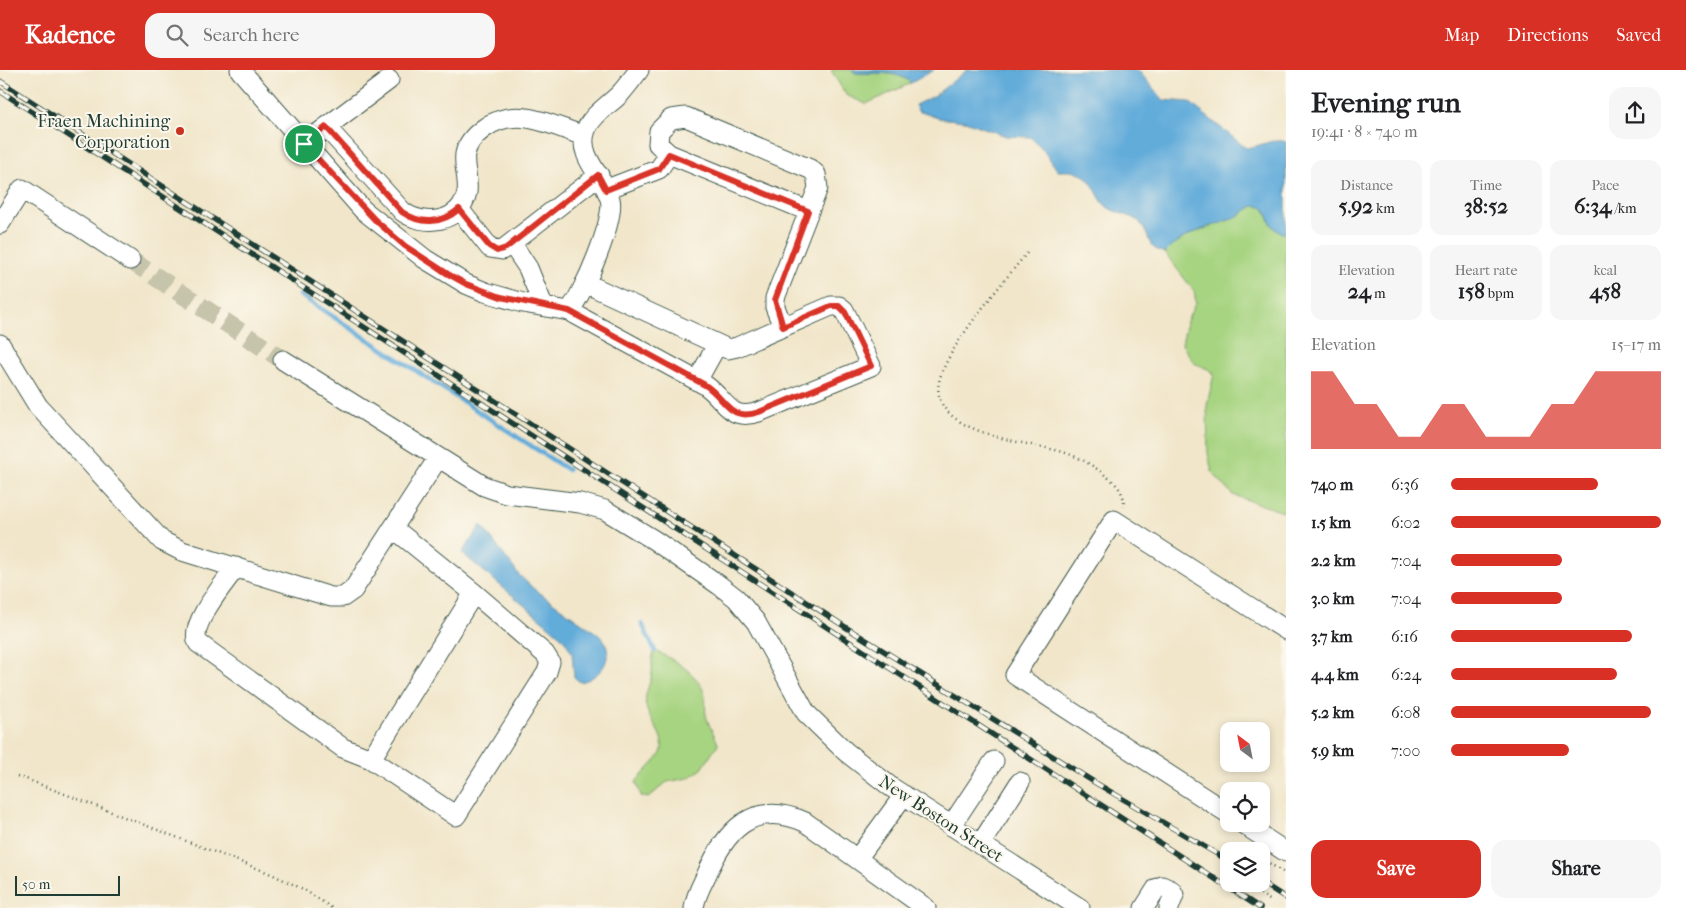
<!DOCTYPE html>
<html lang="en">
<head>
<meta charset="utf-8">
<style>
	:root { --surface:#fff; --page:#f6f6f6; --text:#202124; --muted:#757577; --accent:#d93025 }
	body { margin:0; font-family:"IM FELL French Canon",serif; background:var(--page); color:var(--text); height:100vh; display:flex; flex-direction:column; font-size:19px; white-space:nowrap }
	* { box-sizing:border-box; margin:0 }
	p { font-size:16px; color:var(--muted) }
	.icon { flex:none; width:28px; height:28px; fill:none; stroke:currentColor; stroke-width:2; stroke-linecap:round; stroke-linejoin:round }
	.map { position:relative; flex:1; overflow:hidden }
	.side { display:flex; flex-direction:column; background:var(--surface); width:400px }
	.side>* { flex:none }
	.needle { width:32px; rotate:328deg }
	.tools { position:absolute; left:1220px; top:652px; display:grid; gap:10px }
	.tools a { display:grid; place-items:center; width:50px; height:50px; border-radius:10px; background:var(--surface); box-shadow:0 2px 8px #0003; font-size:25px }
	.scale { position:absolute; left:15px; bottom:12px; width:105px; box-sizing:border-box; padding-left:5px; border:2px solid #1f3d34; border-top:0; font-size:14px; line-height:18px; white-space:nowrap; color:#1f3d34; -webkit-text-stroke:4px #fbf7ec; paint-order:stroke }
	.pin { position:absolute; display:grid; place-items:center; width:42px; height:42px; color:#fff; margin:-21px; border:2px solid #fff; border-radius:50%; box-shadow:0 1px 5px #0007 }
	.round { display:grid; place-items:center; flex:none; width:52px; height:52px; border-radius:15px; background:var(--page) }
	.summary { display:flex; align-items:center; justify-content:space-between; height:85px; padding:0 25px }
	h1 { font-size:28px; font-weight:700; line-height:38px }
	.stats { display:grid; grid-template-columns:repeat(3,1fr); gap:8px; height:85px; padding:5px 25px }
	.stats div { display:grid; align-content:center; border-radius:12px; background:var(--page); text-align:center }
	.stats b { font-size:21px; font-weight:700 }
	.stats small { font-size:14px; font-weight:400 }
	.stats p { font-size:14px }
	.chart { height:140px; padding:10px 25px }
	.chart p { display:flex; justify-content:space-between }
	.chart svg { width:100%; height:90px; margin-top:5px; fill:var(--accent); opacity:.7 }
	.cta { display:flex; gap:10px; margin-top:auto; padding:10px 25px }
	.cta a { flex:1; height:58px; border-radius:15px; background:var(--accent); color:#fff; font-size:20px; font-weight:700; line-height:58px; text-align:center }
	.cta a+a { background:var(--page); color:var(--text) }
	ul { padding:0 25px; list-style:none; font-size:16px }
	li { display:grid; grid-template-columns:80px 60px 1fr; align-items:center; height:38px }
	li i { height:12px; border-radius:6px; background:var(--accent) }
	header { display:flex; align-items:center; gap:30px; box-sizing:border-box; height:70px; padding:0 25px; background:var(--accent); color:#fff }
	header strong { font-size:24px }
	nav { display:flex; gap:28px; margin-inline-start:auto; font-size:18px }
	.search { width:350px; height:45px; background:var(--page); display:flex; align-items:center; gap:12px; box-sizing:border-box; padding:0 18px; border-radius:15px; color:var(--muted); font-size:19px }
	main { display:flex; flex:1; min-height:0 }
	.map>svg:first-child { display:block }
	.green { fill:#a7d481; stroke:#63885a }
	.water { fill:#62acda; stroke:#407487 }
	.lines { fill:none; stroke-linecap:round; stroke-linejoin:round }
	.stream { stroke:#62acda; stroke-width:4.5 }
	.minor-tunnel { stroke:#c7c4ac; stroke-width:19; stroke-dasharray:19 9; stroke-linecap:butt }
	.minor-casing { stroke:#3e564a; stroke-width:21 }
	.path { stroke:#3e564a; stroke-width:2.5; stroke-dasharray:1 4; stroke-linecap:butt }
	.minor { stroke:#fff; stroke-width:19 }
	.rail-casing { stroke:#1f3d34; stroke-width:5.5 }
	.rail { stroke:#fbf7ec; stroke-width:4; stroke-dasharray:11; stroke-linecap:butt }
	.route-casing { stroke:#fff; stroke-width:10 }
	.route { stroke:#d93025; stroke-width:6 }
	.poi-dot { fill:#c8321e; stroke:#fbf7ec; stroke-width:2 }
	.labels { text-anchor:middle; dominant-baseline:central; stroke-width:4; stroke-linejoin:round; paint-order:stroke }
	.poi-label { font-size:18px; fill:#1f3d34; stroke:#fbf7ec; text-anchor:end }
	.street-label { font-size:18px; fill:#1f3d34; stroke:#fbf7ec }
</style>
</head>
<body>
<header>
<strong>Kadence</strong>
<div class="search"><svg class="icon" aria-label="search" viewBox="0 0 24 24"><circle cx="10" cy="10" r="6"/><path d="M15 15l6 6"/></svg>Search here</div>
<nav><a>Map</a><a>Directions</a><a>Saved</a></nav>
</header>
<main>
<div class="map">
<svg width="1286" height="838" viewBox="0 0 1286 838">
	<rect width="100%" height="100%" fill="#fbf7ec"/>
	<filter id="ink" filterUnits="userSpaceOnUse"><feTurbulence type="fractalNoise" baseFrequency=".02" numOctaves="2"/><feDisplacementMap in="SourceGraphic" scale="10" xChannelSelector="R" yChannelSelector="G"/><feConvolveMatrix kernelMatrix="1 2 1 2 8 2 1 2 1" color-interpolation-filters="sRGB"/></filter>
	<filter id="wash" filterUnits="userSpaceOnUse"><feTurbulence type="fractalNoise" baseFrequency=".0096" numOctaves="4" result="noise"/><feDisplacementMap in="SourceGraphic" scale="20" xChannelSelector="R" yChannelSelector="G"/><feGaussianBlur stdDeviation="1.12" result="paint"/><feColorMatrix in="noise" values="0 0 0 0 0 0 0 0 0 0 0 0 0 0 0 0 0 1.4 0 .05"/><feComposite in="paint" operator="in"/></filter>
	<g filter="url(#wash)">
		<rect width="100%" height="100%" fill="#f1e6ca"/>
		<path class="green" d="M831,0H852L855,3C874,4 898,0 911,13L866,34L846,25Z
			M1255,135L1264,138C1270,148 1270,163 1286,163V443L1233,425L1212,402L1208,383L1207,335L1214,304L1210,300L1194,293L1182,274L1187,251L1196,232L1194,221L1165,183C1184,162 1206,159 1231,149C1240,146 1247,139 1255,135Z
			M655,581C673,589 698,603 704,623C707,631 704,640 707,649C710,658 715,665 718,674L702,699L688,708L667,712L648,728L641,726L636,712C641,705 658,690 661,683C667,667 651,654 647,640C642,626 650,617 652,603C653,595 650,589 655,581Z"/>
		<path class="water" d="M852,0H934L911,13C898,0 874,4 855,3Z
			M967,0H1138L1163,30L1189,32L1246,78C1259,77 1275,67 1286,72V163C1271,163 1270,148 1264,138L1255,135C1247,139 1240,146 1231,149C1206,159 1185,162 1165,183C1145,177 1152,169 1142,155C1134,143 1114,145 1105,135C1096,125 1094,110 1081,104C1074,100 1066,101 1058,101L1041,77L1030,67L1006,66L965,51L938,48L918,41L915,35L934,26Z
			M481,455L519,505L534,519L602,567C616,585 602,608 580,612L574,607L572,583L564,569L462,483Z"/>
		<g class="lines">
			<path class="stream" d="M300,225L568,400
				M642,554L655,581"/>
		</g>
	</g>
	<g filter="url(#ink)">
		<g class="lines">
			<path class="minor-tunnel" d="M130,190L283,290"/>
			<g class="minor-casing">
				<path id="minor" d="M240,0L363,140L425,189L466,214L485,222L523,233L569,241L705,315C727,330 728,352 759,342L871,296L844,240L839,236H831L737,277L728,279L585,213
					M326,57L403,142C424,157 461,153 467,122C469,110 463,96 465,84C467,74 475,65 483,59C516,34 550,55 584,66
					M317,64L389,10
					M607,119L659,99L669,84
					M459,139L490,178L502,180L599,105
					M0,154L22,119L130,190
					M512,174L528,198L543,235
					M569,241C583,225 616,148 610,129C604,107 578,87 585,63C589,47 609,35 620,24C627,16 633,8 639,0
					M783,257L775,237V228L818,118L816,104L810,99L686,47L671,49L659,61L658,74L669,84L808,141
					M0,274L38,336L162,471L182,481L331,527H343L353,520L438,388
					M283,290L484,416L507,424L580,433L605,440L654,470L719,515L736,528L756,552L806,643L846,682L891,717L1080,838
					M697,311L717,275
					M236,497C225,513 188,555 198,573L343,678L371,689L474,523L393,458
					M371,689L456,746L547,602L550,592L545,584L474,523
					M1229,744L1015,605L1114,450L1286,560
					M1243,754L1286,782
					M951,756L994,691
					M980,775L1020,712
					M857,789L904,725
					M694,838C695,827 701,816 706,806C725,761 752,729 805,752L926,838
					M1144,838L1156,819L1162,816L1171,820L1174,825L1169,838"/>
			</g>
			<path class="path" d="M1027,183C1004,211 949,275 940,308C924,364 1029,372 1063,382C1079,387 1093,395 1106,406C1117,414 1125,423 1124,437
				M17,707L26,709L269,803L303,819L332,838
				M1261,788L1286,804
				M1261,796L1265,799L1261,805
				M1255,814L1252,818L1271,831"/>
			<use href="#minor" class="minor"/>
			<g class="rail-casing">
				<path id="rail" d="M0,11L847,558L1094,712L1229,791
					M0,21L1260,838
					M1261,812L1286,828"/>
			</g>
			<use href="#rail" class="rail"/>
		</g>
	</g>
	<g class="lines" filter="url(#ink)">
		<g class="route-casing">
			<path id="route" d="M326,57L402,142C421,155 442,154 459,139L489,176L497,181L506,178L598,105L606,120L659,99L669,84L808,141L775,230L783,257L831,236H839L845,242L871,296L759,342C728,352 727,329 705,315L569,241L501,227L466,214L448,204L405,176L375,150L304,74Z"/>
		</g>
		<use href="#route" class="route"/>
	</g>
	<circle class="poi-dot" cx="180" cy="61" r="5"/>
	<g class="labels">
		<g class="poi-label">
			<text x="170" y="51">Fraen Machining<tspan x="170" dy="21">Corporation</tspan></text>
		</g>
		<g class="street-label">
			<text transform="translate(941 749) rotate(33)">New Boston Street</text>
		</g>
	</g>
</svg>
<div class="tools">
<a><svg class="needle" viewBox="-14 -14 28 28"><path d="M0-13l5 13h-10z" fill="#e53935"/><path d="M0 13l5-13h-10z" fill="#757577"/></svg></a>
<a><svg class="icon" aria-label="locate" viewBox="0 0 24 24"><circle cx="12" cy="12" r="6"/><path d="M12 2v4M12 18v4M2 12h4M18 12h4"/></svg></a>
<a><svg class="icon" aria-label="layers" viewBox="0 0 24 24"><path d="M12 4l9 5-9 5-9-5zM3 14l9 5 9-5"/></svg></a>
</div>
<div class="scale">50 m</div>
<div class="pin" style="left:304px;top:74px;background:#1e9e55"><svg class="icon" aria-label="arrive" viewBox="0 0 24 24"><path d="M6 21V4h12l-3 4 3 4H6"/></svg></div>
</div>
<section class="side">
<div class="summary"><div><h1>Evening run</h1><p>19:41 · 8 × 740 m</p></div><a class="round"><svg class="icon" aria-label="share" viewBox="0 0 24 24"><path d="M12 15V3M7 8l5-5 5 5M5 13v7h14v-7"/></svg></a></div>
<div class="stats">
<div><p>Distance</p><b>5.92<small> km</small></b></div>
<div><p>Time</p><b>38:52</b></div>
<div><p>Pace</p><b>6:34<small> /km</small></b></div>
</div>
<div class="stats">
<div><p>Elevation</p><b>24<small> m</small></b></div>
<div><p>Heart rate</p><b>158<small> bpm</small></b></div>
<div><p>kcal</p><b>458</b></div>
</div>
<div class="chart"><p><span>Elevation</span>15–17 m</p>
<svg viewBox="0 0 160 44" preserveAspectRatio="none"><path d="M0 44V6L10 6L20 22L30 22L40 38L50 38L60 22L70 22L80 38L90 38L100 38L110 22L120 22L130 6L140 6L150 6L160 6V44z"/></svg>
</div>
<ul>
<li><b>740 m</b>6:36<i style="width:70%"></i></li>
<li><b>1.5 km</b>6:02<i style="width:100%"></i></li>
<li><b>2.2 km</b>7:04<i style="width:53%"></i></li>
<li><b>3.0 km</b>7:04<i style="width:53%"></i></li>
<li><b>3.7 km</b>6:16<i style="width:86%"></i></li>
<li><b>4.4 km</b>6:24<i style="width:79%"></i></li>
<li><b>5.2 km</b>6:08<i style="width:95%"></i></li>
<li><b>5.9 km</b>7:00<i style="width:56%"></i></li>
</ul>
<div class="cta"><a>Save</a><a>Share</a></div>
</section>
</main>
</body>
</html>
